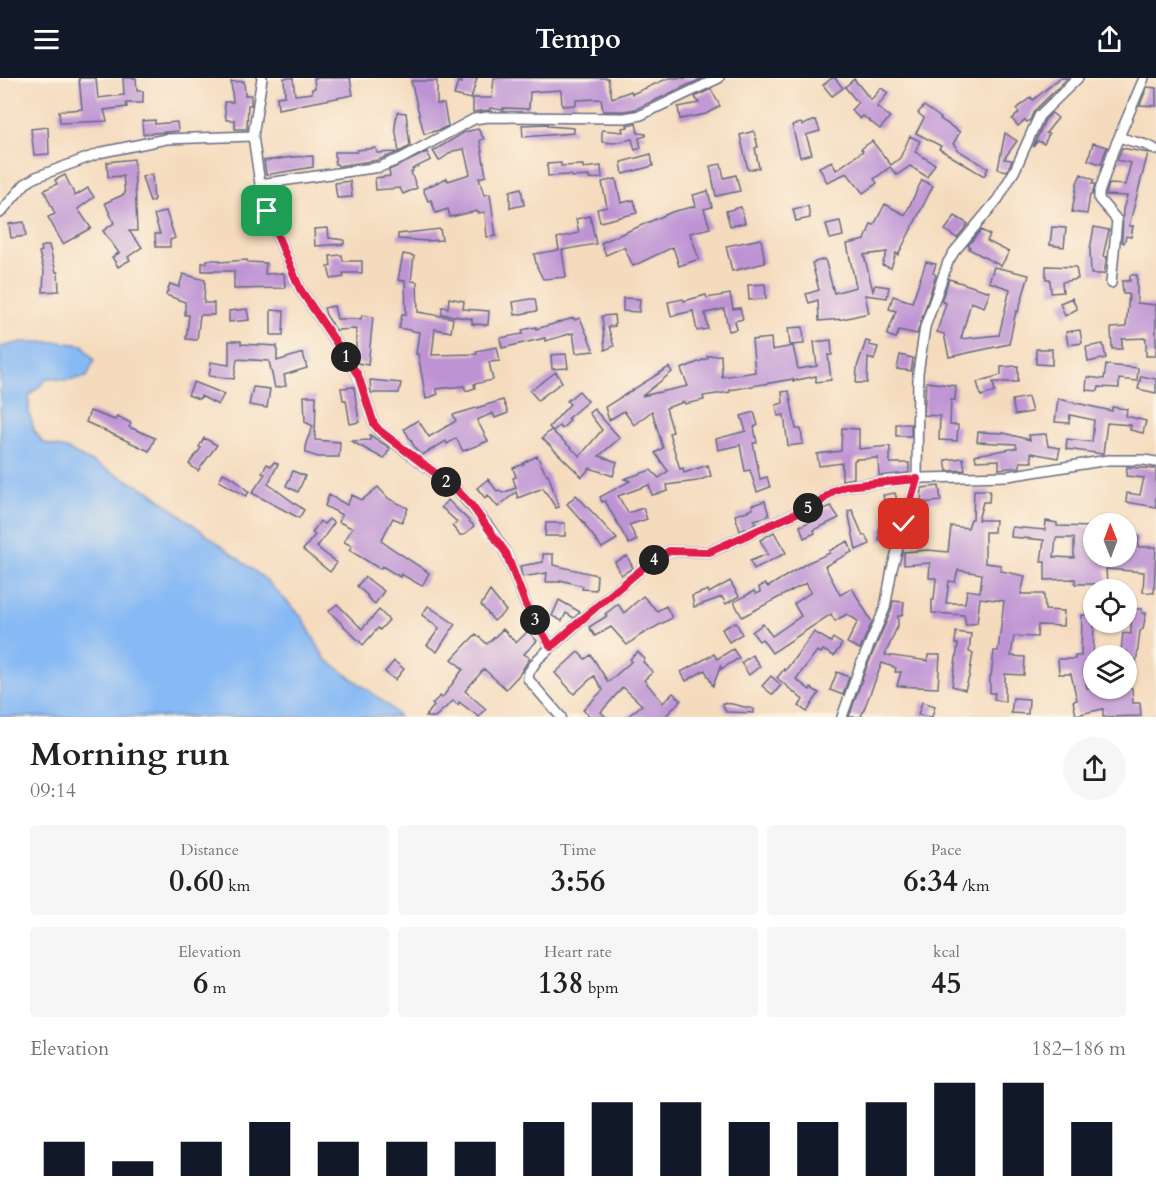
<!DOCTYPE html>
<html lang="en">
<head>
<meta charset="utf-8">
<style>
	:root { --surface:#fff; --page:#f6f6f6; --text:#222; --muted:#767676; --accent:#111827 }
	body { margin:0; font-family:Cardo,serif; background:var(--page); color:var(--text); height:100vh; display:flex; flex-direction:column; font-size:22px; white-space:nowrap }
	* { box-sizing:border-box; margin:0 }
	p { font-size:20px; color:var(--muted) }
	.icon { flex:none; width:33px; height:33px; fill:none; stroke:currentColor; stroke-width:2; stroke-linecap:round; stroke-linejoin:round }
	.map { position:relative; height:639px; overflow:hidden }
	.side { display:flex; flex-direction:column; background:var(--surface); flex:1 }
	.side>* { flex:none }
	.needle { width:39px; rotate:359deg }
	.controls { position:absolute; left:1083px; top:435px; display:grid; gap:12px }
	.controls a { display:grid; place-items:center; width:54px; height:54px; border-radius:50%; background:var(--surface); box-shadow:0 2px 4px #0004; font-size:30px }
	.pin { position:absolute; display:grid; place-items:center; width:51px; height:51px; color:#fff; margin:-26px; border-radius:12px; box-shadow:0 3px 9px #0006 }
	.km { position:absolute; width:30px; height:30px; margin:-15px; border-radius:50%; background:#222; color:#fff; font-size:16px; line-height:30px; text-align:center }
	.round { display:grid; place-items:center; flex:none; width:63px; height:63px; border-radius:32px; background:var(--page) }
	.headline { display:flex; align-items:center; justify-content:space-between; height:102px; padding:0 30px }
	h1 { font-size:33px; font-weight:800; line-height:45px }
	.metrics { display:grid; grid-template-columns:repeat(3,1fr); gap:9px; height:102px; padding:6px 30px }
	.metrics div { display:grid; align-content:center; border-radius:6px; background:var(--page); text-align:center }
	.metrics b { font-size:30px; font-weight:800 }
	.metrics small { font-size:16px; font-weight:400 }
	.metrics p { font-size:16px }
	.chart { height:168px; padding:12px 30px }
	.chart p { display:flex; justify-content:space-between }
	.chart svg { width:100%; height:108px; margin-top:6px; stroke:var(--accent); stroke-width:6 }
	header { display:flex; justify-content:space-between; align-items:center; height:78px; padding:0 30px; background:var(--accent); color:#fff; font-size:27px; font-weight:800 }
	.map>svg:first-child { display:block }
	.water { fill:#87b9f4; stroke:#5174a9; stroke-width:1.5 }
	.building { fill:#be93d4; fill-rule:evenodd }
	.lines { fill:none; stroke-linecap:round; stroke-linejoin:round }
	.minor-casing { stroke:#676b80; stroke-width:12 }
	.minor { stroke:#fff; stroke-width:9 }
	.route-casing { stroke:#fff; stroke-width:12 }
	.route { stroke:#e11d48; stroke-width:8 }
</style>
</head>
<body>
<header><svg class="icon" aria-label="menu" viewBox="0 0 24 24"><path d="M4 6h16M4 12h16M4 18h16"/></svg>Tempo<svg class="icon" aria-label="share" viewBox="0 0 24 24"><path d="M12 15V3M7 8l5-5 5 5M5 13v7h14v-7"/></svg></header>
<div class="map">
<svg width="1156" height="639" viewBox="0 0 1156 639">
	<rect width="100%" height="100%" fill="#fcf5e5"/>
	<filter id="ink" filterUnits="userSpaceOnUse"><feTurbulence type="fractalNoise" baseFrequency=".0167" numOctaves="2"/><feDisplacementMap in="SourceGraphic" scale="12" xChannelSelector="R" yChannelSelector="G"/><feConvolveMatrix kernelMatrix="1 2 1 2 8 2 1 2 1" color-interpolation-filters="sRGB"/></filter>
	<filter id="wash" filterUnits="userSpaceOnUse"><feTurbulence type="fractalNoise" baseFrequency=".008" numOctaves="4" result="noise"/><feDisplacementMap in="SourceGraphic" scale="24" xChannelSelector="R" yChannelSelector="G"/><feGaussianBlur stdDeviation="1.35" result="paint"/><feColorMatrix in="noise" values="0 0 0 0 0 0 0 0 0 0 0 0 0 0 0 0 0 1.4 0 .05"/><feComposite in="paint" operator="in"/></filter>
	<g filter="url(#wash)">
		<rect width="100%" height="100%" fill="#f5dbbe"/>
		<path class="water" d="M22,264H59L83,267L94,282L87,299L66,302L48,300L29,318V334L34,352L43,365L66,371L149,413L265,501L302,539L325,581L371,614L391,630L399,639H0V269Z"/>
		<g id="blocks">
			<path class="building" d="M79,0H96L98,20L124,17L123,0H136L137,13H143V25H126L127,29L104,32L107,43L60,45L59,33L82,31Z
				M284,0H293L295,17L312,15V11L315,10L314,0H350L353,17L278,31L277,19L285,18Z
				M462,0H477L471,21L454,17L458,4L462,5Z
				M494,0H608L612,20L631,13L632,16L669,0H703L636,31L624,33H603L601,21L576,22V27L562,28L561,12L530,14L529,31L503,30V32L490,30V32L473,34V20H492Z
				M832,0H835L843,10L832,18L823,7Z
				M1060,0H1068L1034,33L1030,42L1027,44L1025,42L1018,48L1012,41L1019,35L1016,31L1031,19L1033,22Z
				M854,1L871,22L881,10L888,15L877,29L890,39L880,51L863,38L860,41L851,32L858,25L845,9Z
				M244,3L245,17H251V27H248L247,51H235V42H226L224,24H233L231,4Z
				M411,3H437V26H444L448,48L439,52L424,56Z
				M1147,9L1156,10V28L1140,27Z
				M711,11L720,28L706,36L680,41L678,29L699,25L695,19Z
				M924,28L941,40L940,41L960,54L953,66L957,69L956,71L988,90L984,98L939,71L941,68L916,55L924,40L918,35Z
				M397,34L406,35L410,68L399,74L395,49Z
				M1052,35L1058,40L1046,55L1049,56L1044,66L1038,63L1033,69L1045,42Z
				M155,42V46L177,44L178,53L143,56L142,43Z
				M816,42L820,53L806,57L812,76L800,79L792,47L801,45L802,47Z
				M636,45L638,55L646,56V58L639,60L641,70L635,72L632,61L614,65L602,64V52L623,54L622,50L628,49L627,47Z
				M548,46V48L574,50V55L523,59L522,47Z
				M48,49L49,76L34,77L31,51Z
				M478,51L484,61L480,62L486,98L479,100L484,117L490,116L496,158L487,159L485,134L478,135L477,133L450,139L448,131L436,135L431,122L428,123L423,111L447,100L448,103L470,96L464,71L453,73L439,83L433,73L465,54Z
				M754,53L758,69L755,70L759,90L748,92L740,57Z
				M1005,55L1017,63L1004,81L1012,82L1007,93L998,91Z
				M910,58L920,63L915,74L935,86L927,99L910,88L897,97L890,89L874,101L877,105L863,115L847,95L827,104L819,89L832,83L836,92L863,73L861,71L872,63L891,87L900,80Z
				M1093,65L1107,69L1101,86L1088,82Z
				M376,70L377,75L399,74L378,82L338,88L337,86H335V74H357V72Z
				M1122,70L1148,75L1129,148H1133L1131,159L1126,158L1124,165L1122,164L1123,131L1127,118L1106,117L1109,106L1125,107L1131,85L1117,82Z
				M427,74L431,82L412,91L413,93L411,94L417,110L403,116L400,110L376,112L375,100L390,98L389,92Z
				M651,76L653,88L623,96L621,84Z
				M313,78V89L266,97L264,83L293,79Z
				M134,81L137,153H129L142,169L128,179L130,182L118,189L112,179L119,175L103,153L114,145L105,125L125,116L123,98L108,99L107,84Z
				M561,85V88L583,87V90L601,88L602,100L589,101V98L571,99V97L548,98L547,86Z
				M721,86L724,100L736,97L740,113L716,118L710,88Z
				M152,96L154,123L150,124L142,99Z
				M1081,96L1094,102L1092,106H1095L1092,117H1090L1087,136L1072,134L1077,105Z
				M65,97L75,118L88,110L94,119L78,131L91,150L63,166L48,139L55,136L44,112L57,106L55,102Z
				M616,101L621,125L634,122L637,135L600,144L597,131L607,129L602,104Z
				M922,102L933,108L898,177L896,175L891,190L882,187L887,174L864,177L873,213L875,207L889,209L887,220L865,217L869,235L843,241L819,243L818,222L809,225L806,216L819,212L812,185L825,181L834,215L856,209L847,166L865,162L871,146L874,147L885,126L905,137Z
				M350,103L352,119L337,120L335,105Z
				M521,110L524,127L510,130V113Z
				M284,111L289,126L273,131L269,115Z
				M708,113L712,129L704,131L710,150L690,155L699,181L679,188L673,169L633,188L624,169L606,177L601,165L672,134L696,128L693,117Z
				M808,128L810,140L796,143L793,131Z
				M741,129L745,145L730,148L726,133Z
				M166,133L175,160L170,162V169H156L155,156H160L154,137Z
				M590,138L596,166L562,172L566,199L543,201L537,189L534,176L559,172L557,160L579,155L576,141Z
				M955,138L968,146L957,160L945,152Z
				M840,143L843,158L830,161L826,146Z
				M24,144L26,158L11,160L9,146Z
				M1052,149L1066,150L1064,169L1050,167Z
				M1094,149L1109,152L1103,178L1107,179L1104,196H1091L1090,171Z
				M328,150L329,160L344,162V166L315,168L314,151Z
				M440,151L442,162L427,163L398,161V156Z
				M981,152L990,157L987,163L1009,174L1001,188L969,171L970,169L968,167Z
				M761,161L765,185L732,193L726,168Z
				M49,167L56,194H58L59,213L43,214L44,193L39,174L42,173L41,169Z
				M403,176L414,178L411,203L417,204L418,234L453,240L451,254L435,251L432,277L477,276L476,273L497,269L500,283L489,284L493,302L474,306L475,310L466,313L464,308L436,311L438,316L426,321L418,276H416L419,254L399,250L402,236L406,237L405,203L398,202Z
				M342,177L343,183H362V195H343L344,199L331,201L328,189L331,188L330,178Z
				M207,182H220V184L247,182L248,184L266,185L265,196L284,195L285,210L234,211V193H202V185H207Z
				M926,184L936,186L933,195L936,197L917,256L899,252L896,260L887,257L896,233L889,231L893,218L912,224Z
				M1046,188L1076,189L1078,201L1062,204L1063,214L1051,215L1050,201H1046Z
				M994,189L1029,197L1018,234L1016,233L1009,266L949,279L944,256L937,254L946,225L941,223L949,201L990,214L984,229L971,224L961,261L999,257L1010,211L989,204Z
				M183,196L205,202L204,225H214V237H200L197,262L186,261L189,237H185V224L166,217L170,206L179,209Z
				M1130,197H1137V225L1156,227V278H1146V260L1122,261V271H1112L1111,250L1126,249L1129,216H1123L1122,203H1130Z
				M765,206L766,221L749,222L748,207Z
				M730,216L733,231L740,230L743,241L735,243L737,251L729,253L724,231L705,235L708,251L697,253L693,233L671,238L668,224L683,221L684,223L706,217L707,220Z
				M449,220L464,223L463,231L489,233L488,247L472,246V241L442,236V229L448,230Z
				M623,220L640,221L639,234L623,233Z
				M1072,220L1077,231L1065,238L1060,225Z
				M530,221H535L537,233L515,237L513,224Z
				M334,228L337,241H361L362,237L373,239L368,287L358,285L356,282V251L336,252L326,237L324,230Z
				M247,231L249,242L229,244V233Z
				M271,232L284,233L283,257H271Z
				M614,237L615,248L608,249L614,268L605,272L602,238Z
				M574,240L575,242L580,240L594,273L576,275L573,255L545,263V260L502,270L500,260L523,256L522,252L536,249V251Z
				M803,249L804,266L790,267L788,250Z
				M1080,252L1082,265L1068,267L1066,254Z
				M771,260L772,272L793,268L798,291L817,288L814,264L831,262L832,277H828L831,302L816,304V298L793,303V301L730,312V314L703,318L704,322L685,326L684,324L666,330L673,354L669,355L680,391L683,390L684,395L708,387L711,398L697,403L667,407L668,413L652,417L649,407L618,418L628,435L643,430L647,441L629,447L637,462L629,466L605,423L602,424L600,419L630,403L624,401L651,392L659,400L668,393L655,375L663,370L652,333L634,347L624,333L609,342L605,329L669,289L672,294L642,318L688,308L681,291L708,280L707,278L721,277L722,299L755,294L752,262Z
				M229,263H241V266L277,268V283L303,275L307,290L284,297L286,308L275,310L269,283L237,281L234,301L209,298L211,284L229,287Z
				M866,263L870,264L869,267L878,269L874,282L868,280L867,305H856L857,289Z
				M1103,266L1106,280L1088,284L1086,269Z
				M1036,271H1052V287L1036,286Z
				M566,276L568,290L552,291L551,277Z
				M900,277L913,280L911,293L897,291Z
				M1106,287L1138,290L1137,303L1119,301V310L1099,309L1098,313L1086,312L1087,299L1104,301Z
				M1018,288V304H993L995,314L981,318L977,304L1001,297V289Z
				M556,294L562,304L538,322L530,313Z
				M1141,298L1156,301V315L1138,311Z
				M370,302L401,305L399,315H371Z
				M194,304L224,316L218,327L201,318L199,321L188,317Z
				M926,304L956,308L955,322H951L950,347H958L957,363L939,362L940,338L924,337Z
				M253,309L270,311L267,330L249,327Z
				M354,309L359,344L350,346L346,322H343L341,310Z
				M579,313L588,323L568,340L570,342L562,351L559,348L553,353L549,349L570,326L567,323Z
				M789,313L796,351H801L803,366L788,368L784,337L778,338L776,327L783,325L782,314Z
				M304,318H316L315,362L340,364L339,379H318L306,375V365L313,348L305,344Z
				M1028,319L1032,334L1015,337L1012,322Z
				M1058,321L1112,333V329L1127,331L1126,338L1146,343L1143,355L1130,352L1131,347L1107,345L1103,376L1066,371L1067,361L1092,364L1094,342L1070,337L1069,345L1055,344Z
				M503,322L508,335L495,340L493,335L477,342L488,363L463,373L456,360L447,366L446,363L422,377L417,373L404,351L418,342L429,359L456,343L453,337Z
				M594,331L620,360L599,378L617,384L613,398L590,390L582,399L542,360L551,352L580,378L602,352L589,335Z
				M90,333L115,342L117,338L131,345L129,349L155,360L149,373L86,344Z
				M754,334L758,347L754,349L757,365H753L760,401L767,399L770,409L757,414L750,392L745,393L740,367L718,372L716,361L746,353L741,338Z
				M896,346H911V358H896Z
				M842,350L859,351V371L890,368V385H909V395L879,398L878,380L857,381L854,383V400L842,402V385L819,388L817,376L841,373Z
				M978,354L1004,355L1030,362L1029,357L1046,356L1048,368L1060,370L1058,380L1031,375L1032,384H1020V389L999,391V382L976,383L975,377L1017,370L1016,366L977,364Z
				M370,357L390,370L384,381L351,363L370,362Z
				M204,360L217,367L198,393L189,386L201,370L199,369Z
				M537,378L546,396H548L559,429L556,430L543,410L518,420L516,414L498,429L488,417L485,420L477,410L488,401L497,413L499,412L502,415L516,410L513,400L516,399L513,390L524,386L523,385Z
				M963,380L965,392L947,393L945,382Z
				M274,384L278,386L268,406L304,432L299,440L252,415L265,396L262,395L267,386L271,388Z
				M1127,389L1156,391V429L1126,424L1127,415L1140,417L1144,400L1126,398Z
				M293,393L305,398L298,414L286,408Z
				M223,395L235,401L249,414L246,418L219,403Z
				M939,408L941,423L921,425L922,410Z
				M378,409L389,421L408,430L402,444L393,440L381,463L429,495L422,508L401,496L400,499L382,488L380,491L349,472L352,468L344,464L352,450L339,444L342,437L325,428L329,417L347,427L352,417L362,422Z
				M974,412H990L989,424H983L978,442H995L994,454H985V485L1001,487V493L1025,498L1021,516H1044L1045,532L1064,533L1063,548L1038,547L1037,559L1014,558L1011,578L1025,579L1024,597L1005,596V624L994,621L995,615H990V598H991L994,573H998L1004,523L980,520L977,545L966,547L964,537L932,535V522H934L936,500H929L930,485L904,487V474L928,472L948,474L951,448L968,450L971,441H973ZM958,492L982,496L980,514L967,512L965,525H946L949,503L955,504Z
				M895,415L899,430H902L897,450L892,449V463H879V450H883L884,435H887L883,417Z
				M576,417L594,436L617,461L602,470L584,446H585L567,426Z
				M448,422L474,448L464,457H460L452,448L457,444L441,429Z
				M765,423L769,438L754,442L756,446L740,453L735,437L753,431L752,427Z
				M831,428L839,440L814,452L815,455L804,460L800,448L821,439L818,434Z
				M852,432L863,458L865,457L870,466L856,472L848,433Z
				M329,441L334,445L317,469L337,485L330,494L303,472L315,457L312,455L320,443L324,446Z
				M1046,443L1057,445V448L1094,449V478H1126V457L1139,458L1138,469H1156L1154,515L1143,514L1144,494L1106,491L1107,506H1075V501L1045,502V484H1041L1044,462L1011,459L1012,449L1045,452ZM1056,460H1074V480L1054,479Z
				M546,445H565V458H545Z
				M774,454L786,475L754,491L750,483L768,476L760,462Z
				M848,463L852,474L825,488L840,517L852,510L872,544L860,571L847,565L858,543L847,536L835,543L831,536L772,575L762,561L759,563L752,554L763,546L772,558L801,538L794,526L811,514L806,505L742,539L734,524L754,513L756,516L760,514L759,509L765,506L768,509L807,485L830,475L829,473Z
				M543,476H553V487L597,497L596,512L582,511L583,508L560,502V504H546L547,495L522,499L520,488L543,484Z
				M627,478L633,490L621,497L615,484Z
				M365,499L384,513L375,526L367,519L368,518L357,508Z
				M730,503L739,518L726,526L722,519L694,529L692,518L708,512L709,515Z
				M490,513L506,533L494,543L481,527Z
				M643,518L657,533L666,528L672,540L639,558L627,567L611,549L595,558L589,549L607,538L605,536L618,526L624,535Z
				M559,522L580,534L574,540L566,535L562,543L552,538Z
				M893,523L904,524L903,535L901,538H898V547L885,577L928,583V577H940L938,610L897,608L901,594H895L896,590L882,585L861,639H849L865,593L891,533Z
				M337,526L362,551L379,532L389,542L380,552L378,550L363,567L329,533Z
				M428,528L455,546L437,574L427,567L439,551L438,549L422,537Z
				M1131,531H1142V535H1146L1143,551L1140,553L1137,579L1130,607H1126V573H1121L1123,555L1131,556Z
				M1082,537H1094L1093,591L1083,590L1087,610H1132L1133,625H1140L1141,638L1103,639V631L1076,637L1073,623L1077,622L1071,596H1059L1058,581H1075V578H1081Z
				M736,544L742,556L729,564L722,551Z
				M503,551L516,565L528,553L537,563L524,576L530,580L519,597L506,611L484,591L465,613L486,631L479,639L459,624L458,627L453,623L435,639H425L434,628L432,626L440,618L442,620L463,591L452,581L476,556L487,566Z
				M814,554L831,564L833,560L842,566L834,578L823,572L821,575L817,573L796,601L810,612L811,610L819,615L807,634L799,628L803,622L777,600L784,591L785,593Z
				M956,554L971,556L969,574L973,575L969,599L965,612L952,608L958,566H955Z
				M733,571L739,580L720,592L721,587L713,608L705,592L686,603L681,594L714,576L717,581Z
				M578,574L585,581L591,577L608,604L632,583L630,581L638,574L645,581L643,584L653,594L644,602L663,625L673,615L681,622L665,639H627L642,627L623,609L601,634L606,639H591L583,632L603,612L594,598L574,616L555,595Z
				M752,577L760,588L749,597L741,585Z
				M394,583L404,591L395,602L385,594Z
				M837,594L849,599L843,617L830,612Z
				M771,598L781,607L773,617L762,608Z
				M1013,620L1029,621L1028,636L1011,635Z
				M922,624L935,628L932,639L918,637Z
				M722,625L732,626L754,631V635L726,634Z"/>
		</g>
	</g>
	<g filter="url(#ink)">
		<use href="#blocks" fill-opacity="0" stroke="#676b80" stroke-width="1.5"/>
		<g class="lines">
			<g class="minor-casing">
				<path id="minor" d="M262,0L253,58L260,106L380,89L402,80L474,41L488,39L625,40L641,37L719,0
					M1120,59C1132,65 1146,64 1156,72
					M260,106L267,133L300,211L358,297L374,346L379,353L456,411L489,449L506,475L526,527L551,569
					M0,135L25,106L36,99L103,74L166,61L253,58
					M1111,205L1117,142L1099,121V115L1113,73L1144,0
					M561,639L528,601L529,594L538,581L596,529L649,485L669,473L709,474L819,425L833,413L846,408L923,400L1008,398L1108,382H1144L1156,384
					M842,639L859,591L885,530L892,491L917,401L918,295L925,249L948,184L954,174L998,121L1015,92L1039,38L1078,0"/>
			</g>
			<use href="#minor" class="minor"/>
		</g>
	</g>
	<g class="lines" filter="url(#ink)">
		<g class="route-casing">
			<path id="route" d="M267,133L300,211L358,297L374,346L380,353L456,411L472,428L506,475L526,527L551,569L596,529L649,485L669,473L709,474L819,425L833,413L846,408L917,401L904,446"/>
		</g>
		<use href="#route" class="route"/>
	</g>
</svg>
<div class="controls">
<a><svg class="needle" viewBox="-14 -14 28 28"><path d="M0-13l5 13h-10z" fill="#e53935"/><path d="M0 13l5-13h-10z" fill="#767676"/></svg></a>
<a><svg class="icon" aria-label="locate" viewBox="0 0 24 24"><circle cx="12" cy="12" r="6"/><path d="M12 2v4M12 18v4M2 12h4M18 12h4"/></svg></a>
<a><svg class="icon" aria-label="layers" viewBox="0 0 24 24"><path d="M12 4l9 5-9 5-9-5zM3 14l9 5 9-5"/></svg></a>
</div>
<div class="pin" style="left:267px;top:133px;background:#1e9e55"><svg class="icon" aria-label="arrive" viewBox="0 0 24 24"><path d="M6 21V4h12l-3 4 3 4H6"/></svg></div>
<div class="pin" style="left:904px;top:446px;background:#d93025"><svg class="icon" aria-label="check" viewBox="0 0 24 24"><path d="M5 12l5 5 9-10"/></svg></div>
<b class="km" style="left:346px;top:279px">1</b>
<b class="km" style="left:446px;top:404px">2</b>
<b class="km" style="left:535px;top:542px">3</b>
<b class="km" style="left:654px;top:482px">4</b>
<b class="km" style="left:808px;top:430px">5</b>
</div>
<section class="side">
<div class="headline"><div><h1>Morning run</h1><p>09:14</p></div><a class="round"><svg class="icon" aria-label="share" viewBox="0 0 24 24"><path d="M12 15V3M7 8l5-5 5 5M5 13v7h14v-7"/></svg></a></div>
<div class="metrics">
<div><p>Distance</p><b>0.60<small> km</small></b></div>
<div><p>Time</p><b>3:56</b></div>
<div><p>Pace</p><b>6:34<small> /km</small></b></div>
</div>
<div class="metrics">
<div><p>Elevation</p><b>6<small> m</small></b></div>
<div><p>Heart rate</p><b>138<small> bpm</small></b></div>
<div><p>kcal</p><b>45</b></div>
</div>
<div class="chart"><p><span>Elevation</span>182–186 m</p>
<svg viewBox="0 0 160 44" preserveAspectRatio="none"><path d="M5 44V30M15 44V38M25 44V30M35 44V22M45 44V30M55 44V30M65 44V30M75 44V22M85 44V14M95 44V14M105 44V22M115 44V22M125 44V14M135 44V6M145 44V6M155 44V22"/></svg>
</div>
</section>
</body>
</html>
